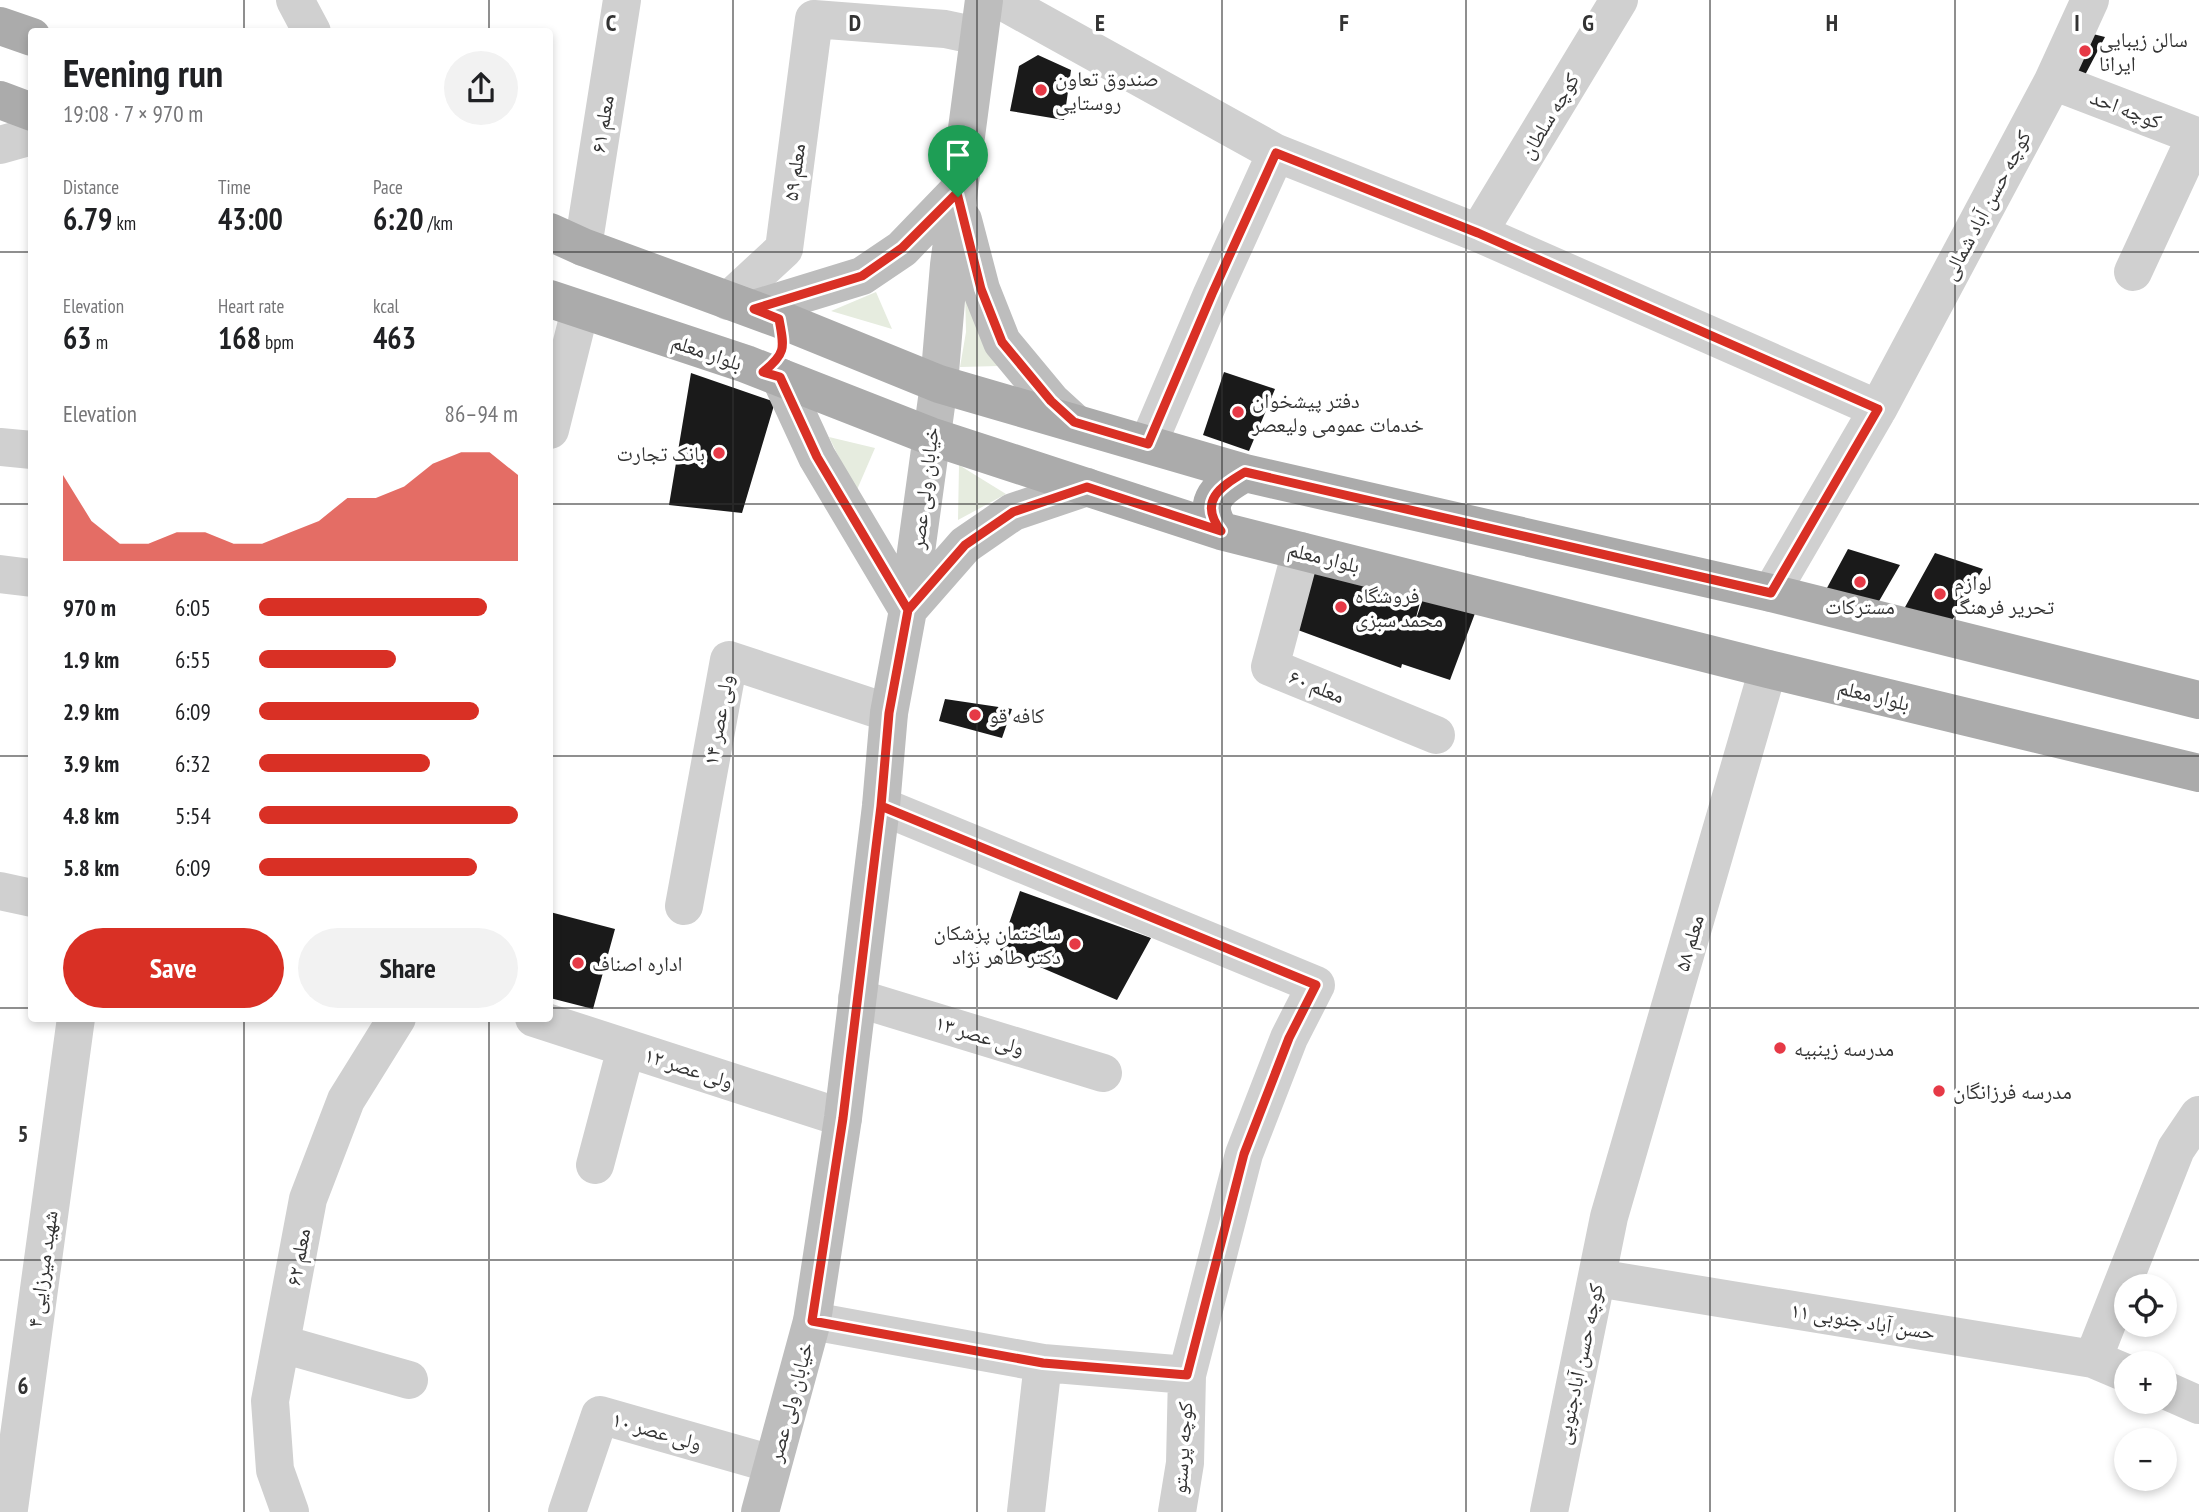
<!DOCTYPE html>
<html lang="en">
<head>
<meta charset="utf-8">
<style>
	:root { --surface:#fff; --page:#f2f2f2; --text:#202124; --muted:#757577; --accent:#d93025 }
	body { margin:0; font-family:"PT Sans Narrow","Noto Naskh Arabic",sans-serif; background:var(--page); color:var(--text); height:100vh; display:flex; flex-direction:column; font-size:26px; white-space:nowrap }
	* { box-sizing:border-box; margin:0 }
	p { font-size:23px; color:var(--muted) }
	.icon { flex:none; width:38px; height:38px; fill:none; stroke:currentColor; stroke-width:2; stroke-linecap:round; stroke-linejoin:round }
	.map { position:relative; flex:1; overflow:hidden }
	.sheet { position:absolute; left:28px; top:28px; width:525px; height:994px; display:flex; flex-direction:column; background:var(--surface); border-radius:7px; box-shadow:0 4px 10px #0003 }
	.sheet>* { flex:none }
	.tools { position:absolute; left:2114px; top:1274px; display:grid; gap:14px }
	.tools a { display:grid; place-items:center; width:63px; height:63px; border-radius:50%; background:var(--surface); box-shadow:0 4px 10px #0003; font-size:35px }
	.pin { position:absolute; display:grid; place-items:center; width:60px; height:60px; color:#fff; margin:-72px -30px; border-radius:50% 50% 50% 0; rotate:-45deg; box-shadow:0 0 7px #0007 }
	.pin .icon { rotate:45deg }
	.round { display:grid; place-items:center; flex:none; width:74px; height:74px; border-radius:37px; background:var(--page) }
	.overview { display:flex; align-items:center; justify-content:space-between; height:119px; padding:0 35px }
	h1 { font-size:38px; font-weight:700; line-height:52px }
	.metrics { display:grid; grid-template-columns:repeat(3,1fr); gap:10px; height:119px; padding:7px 35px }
	.metrics div { display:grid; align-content:center }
	.metrics b { font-size:30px; font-weight:700 }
	.metrics small { font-size:19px; font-weight:400 }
	.metrics p { font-size:19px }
	.chart { height:196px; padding:14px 35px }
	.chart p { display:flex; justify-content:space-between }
	.chart svg { width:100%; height:126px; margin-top:7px; fill:var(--accent); opacity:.7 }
	.primary-button { display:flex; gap:14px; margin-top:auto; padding:14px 35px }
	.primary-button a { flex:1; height:80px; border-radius:42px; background:var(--accent); color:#fff; font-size:28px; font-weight:700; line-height:80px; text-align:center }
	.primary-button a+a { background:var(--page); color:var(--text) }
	ul { padding:0 35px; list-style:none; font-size:23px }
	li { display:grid; grid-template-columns:112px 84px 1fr; align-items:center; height:52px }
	li i { height:18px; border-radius:9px; background:var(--accent) }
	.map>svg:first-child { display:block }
	.green { fill:#e6ecdf }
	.building { fill:#1a1a1a }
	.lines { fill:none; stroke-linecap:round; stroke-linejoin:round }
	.minor { stroke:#d0d0d0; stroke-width:38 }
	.secondary { stroke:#bdbdbd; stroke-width:38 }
	.primary { stroke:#ababab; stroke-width:38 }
	.route-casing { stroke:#fff; stroke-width:14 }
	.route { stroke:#d93025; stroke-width:9 }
	.grid { fill:none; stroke:#333; stroke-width:2; stroke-opacity:0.55 }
	.poi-dot { fill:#e63946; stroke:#fff; stroke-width:2.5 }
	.labels { text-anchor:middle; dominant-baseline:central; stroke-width:7; stroke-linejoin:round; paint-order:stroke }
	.poi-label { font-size:21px; fill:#333; stroke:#fff; text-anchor:start }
	.street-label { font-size:21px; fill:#333; stroke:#fff }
	.grid-label { font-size:23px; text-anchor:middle; font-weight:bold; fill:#333; stroke:#fff; stroke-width:7; stroke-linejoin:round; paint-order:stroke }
</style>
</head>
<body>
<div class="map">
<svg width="2199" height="1512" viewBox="0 0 2199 1512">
	<rect width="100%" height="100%" fill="#fff"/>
	<path class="green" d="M965,290L999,366L960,367L966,332Z
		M876,292L892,329L831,311Z
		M829,437L875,448L856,492Z
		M959,465L1006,494L958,520Z"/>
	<path class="building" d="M2081,31L2105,37L2085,75L2066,66Z
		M1038,55L1071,70L1064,120L1010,111L1019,66Z
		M1224,372L1275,389L1249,451L1203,435Z
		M691,373L775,402L742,513L669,505Z
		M1848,549L1900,565L1871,615L1821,599Z
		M1935,553L1983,569L1945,632L1899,618Z
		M1317,571L1422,595L1414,625L1424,596L1477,608L1450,680L1402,664L1401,668L1287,626L1299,586Z
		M945,699L1012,709L1002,738L939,721Z
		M1020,891L1151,938L1117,1000L1000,950Z
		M550,912L615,929L593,1009L550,998Z"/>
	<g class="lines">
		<path class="minor" d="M295,0L312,32
			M1000,0L1276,153L1478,233L1878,409
			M2053,81L2199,137
			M0,145L32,136
			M1478,233L1619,0
			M583,247L622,0
			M2133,272L2196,136
			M728,301L784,249L814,19L945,29L978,36
			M550,430L580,310
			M1148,444L1212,294L1276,153
			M0,447L32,450
			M1301,551L1270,667L1436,735
			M0,574L32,578
			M1771,593L1878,409L2053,81L2090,0
			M881,806L1316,985L1289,1038L1244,1154L1187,1375L1185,1463L1177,1512
			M0,891L32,898
			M684,906L729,660L889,713
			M857,998L1103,1073
			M534,1018L843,1118
			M595,1165L626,1048
			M1597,1278L2093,1359L2126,1373
			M812,1321L1043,1363L1187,1375
			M282,1344L409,1380
			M2093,1359L2176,1149L2199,1115
			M2165,1390L2199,1405
			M0,1509H9L76,1018
			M290,1512L275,1470L270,1401L308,1199L346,1100L397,1018
			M567,1512L600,1415L772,1464
			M1026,1512L1043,1363
			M1549,1512L1609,1217L1768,669"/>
		<path class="secondary" d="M963,220L981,289L1002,342L1051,401L1074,422
			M754,309L862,276L902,249L956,193
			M780,377L817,457L908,610L965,545L1013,512L1087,487
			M760,1512L812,1321L843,1118L881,806L889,713L908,610L939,384L949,265L984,0"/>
		<path class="primary" d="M0,26L32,37
			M0,100L32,112
			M550,232L583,247L779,319L939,384L1245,473L1771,593L2199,700
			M550,299L746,364L930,436L1221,531L1768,669L2199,773
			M1221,531C1199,501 1220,487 1245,473"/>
	</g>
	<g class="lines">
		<g class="route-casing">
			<path id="route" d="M958,197L957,193L902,248L862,276L754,309L779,319C784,347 787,353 763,372L780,377L817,457L908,610L889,713L881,806L1316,985L1289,1038L1244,1154L1187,1375L1043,1363L812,1321L843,1118L881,806L889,713L908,610L965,545L1013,512L1087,487L1221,531C1198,501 1220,487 1245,472L1771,593L1878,409L1478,233L1276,153L1212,294L1148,444L1074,422L1051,401L1002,342L981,289L958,197"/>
		</g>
		<use href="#route" class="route"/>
	</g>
	<path class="grid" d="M244,0V32M489,0V32M733,0V1512M977,0V1512M1222,0V1512M1466,0V1512M1710,0V1512M1955,0V1512M0,252H32M550,252H2199M0,504H32M550,504H2199M0,756H32M550,756H2199M0,1008H32M550,1008H2199M244,1018V1512M489,1018V1512M0,1260H2199"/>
	<g class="poi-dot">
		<circle cx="2085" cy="51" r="7"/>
		<circle cx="1041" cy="90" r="7"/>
		<circle cx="1238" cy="412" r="7"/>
		<circle cx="719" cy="453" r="7"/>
		<circle cx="1860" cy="582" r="7"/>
		<circle cx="1940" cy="594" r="7"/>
		<circle cx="1341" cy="607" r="7"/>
		<circle cx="975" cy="715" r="7"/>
		<circle cx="1075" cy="944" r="7"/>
		<circle cx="578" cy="963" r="7"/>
		<circle cx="1780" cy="1048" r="7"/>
		<circle cx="1939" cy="1091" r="7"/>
	</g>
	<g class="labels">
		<g class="poi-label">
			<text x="2099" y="39">سالن زیبایی<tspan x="2099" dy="24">ایرانا</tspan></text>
			<text x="1055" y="78">صندوق تعاون<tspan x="1055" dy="24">روستایی</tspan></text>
			<text x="1252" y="400">دفتر پیشخوان<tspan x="1252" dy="24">خدمات عمومی ولیعصر</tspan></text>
			<text x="705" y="453" text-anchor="end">بانک تجارت</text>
			<text x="1954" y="582">لوازم<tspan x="1954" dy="24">تحریر فرهنگ</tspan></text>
			<text x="1355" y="595">فروشگاه<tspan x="1355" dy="24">محمد سبزی</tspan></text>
			<text x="1860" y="606" text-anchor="middle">مسترکات</text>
			<text x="989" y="715">کافه قو</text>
			<text x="1061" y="932" text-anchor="end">ساختمان پزشکان<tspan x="1061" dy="24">دکتر طاهر نژاد</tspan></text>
			<text x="592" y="963">اداره اصناف</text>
			<text x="1794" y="1048">مدرسه زینبیه</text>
			<text x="1953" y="1091">مدرسه فرزانگان</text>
		</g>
		<g class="street-label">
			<text transform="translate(2126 109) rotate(21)">کوچه احد</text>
			<text transform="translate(1549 116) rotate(-59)">کوچه سلطان</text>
			<text transform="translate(602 124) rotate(-81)">معلم ۶۱</text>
			<text transform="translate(794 172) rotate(-82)">معلم ۵۹</text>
			<text transform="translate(1986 205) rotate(-62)">کوچه حسن آباد شمالی</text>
			<text transform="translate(707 352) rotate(19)">بلوار معلم</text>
			<text transform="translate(924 488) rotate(-83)">خیابان ولی عصر</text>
			<text transform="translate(1324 557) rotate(14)">بلوار معلم</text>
			<text transform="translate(1317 686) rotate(22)">معلم ۶۰</text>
			<text transform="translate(1874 695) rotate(14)">بلوار معلم</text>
			<text transform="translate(718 720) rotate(-80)">ولی عصر ۱۴</text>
			<text transform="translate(1689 943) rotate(-74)">معلم ۵۸</text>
			<text transform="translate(980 1035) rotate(17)">ولی عصر ۱۳</text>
			<text transform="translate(689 1068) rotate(18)">ولی عصر ۱۲</text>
			<text transform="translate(298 1257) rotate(-80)">معلم ۶۲</text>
			<text transform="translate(42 1269) rotate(-82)">شهید میرزایی ۴</text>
			<text transform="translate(1863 1321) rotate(9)">حسن آباد جنوبی ۱۱</text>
			<text transform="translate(1579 1364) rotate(-78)">کوچه حسن آبادجنوبی</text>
			<text transform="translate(790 1402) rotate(-75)">خیابان ولی عصر</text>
			<text transform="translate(657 1431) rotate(16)">ولی عصر ۱۰</text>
			<text transform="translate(1182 1448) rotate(-86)">کوچه پرستو</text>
		</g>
	</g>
	<g class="grid-label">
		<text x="611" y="31">C</text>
		<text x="855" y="31">D</text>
		<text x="1100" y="31">E</text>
		<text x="1344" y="31">F</text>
		<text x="1588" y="31">G</text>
		<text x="1832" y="31">H</text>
		<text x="2077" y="31">I</text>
		<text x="23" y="1142">5</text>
		<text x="23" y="1394">6</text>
	</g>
</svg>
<div class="tools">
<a><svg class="icon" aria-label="locate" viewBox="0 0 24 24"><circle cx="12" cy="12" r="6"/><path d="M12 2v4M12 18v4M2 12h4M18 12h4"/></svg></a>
<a>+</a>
<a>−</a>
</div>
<div class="pin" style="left:958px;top:197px;background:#1e9e55"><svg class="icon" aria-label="arrive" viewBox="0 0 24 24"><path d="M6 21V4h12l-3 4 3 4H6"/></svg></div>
<section class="sheet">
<div class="overview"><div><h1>Evening run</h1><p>19:08 · 7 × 970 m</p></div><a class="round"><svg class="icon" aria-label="share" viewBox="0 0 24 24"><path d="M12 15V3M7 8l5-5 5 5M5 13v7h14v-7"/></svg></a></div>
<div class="metrics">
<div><p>Distance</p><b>6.79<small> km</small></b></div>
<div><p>Time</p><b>43:00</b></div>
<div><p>Pace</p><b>6:20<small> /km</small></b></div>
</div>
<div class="metrics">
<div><p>Elevation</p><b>63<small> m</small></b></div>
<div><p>Heart rate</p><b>168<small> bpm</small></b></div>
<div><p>kcal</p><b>463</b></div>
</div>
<div class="chart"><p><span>Elevation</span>86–94 m</p>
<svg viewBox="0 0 160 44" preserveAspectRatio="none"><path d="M0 44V14L10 30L20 38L30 38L40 34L50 34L60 38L70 38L80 34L90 30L100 22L110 22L120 18L130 10L140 6L150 6L160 14V44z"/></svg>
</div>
<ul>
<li><b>970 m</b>6:05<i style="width:88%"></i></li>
<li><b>1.9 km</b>6:55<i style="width:53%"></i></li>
<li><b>2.9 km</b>6:09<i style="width:85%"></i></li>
<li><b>3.9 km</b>6:32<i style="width:66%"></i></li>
<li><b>4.8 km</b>5:54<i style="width:100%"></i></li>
<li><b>5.8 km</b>6:09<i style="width:84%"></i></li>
</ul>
<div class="primary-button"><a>Save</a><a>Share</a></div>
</section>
</div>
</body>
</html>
